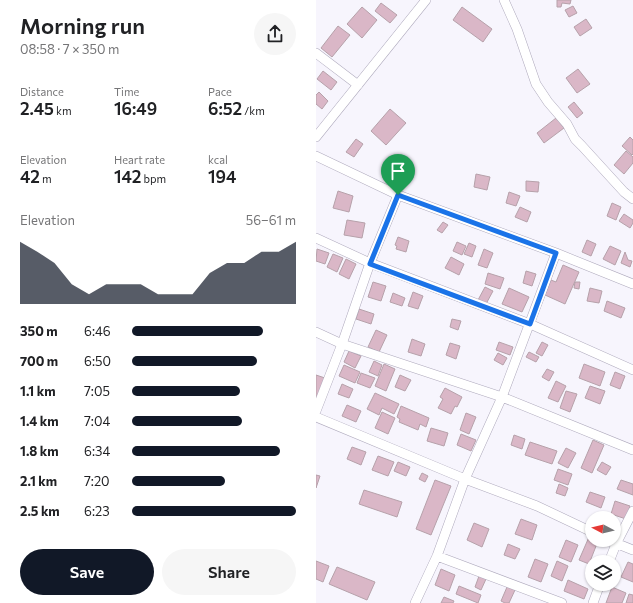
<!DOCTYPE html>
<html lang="en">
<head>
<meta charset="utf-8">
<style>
	:root { --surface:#fff; --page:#f6f6f6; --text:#202124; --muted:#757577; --accent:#111827 }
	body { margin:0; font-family:Commissioner,sans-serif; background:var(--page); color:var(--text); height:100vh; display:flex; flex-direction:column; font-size:15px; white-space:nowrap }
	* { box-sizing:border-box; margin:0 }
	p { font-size:13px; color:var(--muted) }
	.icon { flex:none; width:22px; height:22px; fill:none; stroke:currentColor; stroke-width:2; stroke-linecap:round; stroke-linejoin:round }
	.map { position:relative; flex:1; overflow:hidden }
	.side { display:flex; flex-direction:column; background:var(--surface); width:316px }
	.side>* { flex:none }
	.needle { width:26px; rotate:277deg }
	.tools { position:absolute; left:269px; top:511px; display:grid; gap:8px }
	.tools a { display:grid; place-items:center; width:36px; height:36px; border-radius:50%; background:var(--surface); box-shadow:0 1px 3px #0004; font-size:20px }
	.pin { position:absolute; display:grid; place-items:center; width:34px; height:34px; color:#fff; margin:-41px -17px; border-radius:50% 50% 50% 0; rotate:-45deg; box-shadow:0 0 4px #0007 }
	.pin .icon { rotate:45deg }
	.round { display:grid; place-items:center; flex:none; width:42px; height:42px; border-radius:21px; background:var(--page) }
	.head { display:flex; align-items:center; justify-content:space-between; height:68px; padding:0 20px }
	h1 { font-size:22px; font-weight:600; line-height:30px }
	.figures { display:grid; grid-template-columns:repeat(3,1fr); gap:6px; height:68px; padding:4px 20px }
	.figures div { display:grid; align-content:center }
	.figures b { font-size:17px; font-weight:600 }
	.figures small { font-size:11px; font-weight:400 }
	.figures p { font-size:11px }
	.chart { height:112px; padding:8px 20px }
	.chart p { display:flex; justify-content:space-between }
	.chart svg { width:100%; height:72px; margin-top:4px; fill:var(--accent); opacity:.7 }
	.cta { display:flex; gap:8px; margin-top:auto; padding:8px 20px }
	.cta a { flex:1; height:46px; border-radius:24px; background:var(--accent); color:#fff; font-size:16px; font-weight:600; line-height:46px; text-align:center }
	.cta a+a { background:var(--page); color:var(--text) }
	ul { padding:0 20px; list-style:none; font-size:13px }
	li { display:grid; grid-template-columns:64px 48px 1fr; align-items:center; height:30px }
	li i { height:10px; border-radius:5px; background:var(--accent) }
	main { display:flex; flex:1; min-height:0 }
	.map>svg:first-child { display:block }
	.building { fill:#dab7c7; stroke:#b6a1aa }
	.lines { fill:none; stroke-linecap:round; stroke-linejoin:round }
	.minor-casing { stroke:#afaabd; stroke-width:10 }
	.minor { stroke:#fff; stroke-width:9 }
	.route-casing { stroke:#fff; stroke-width:8 }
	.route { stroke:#1a73e8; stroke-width:5 }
</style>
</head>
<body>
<main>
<section class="side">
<div class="head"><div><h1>Morning run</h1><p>08:58 · 7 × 350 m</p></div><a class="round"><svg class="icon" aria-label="share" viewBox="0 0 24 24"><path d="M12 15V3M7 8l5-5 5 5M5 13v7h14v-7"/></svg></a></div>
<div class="figures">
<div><p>Distance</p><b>2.45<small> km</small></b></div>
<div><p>Time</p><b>16:49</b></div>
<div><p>Pace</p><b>6:52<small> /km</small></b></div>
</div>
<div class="figures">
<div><p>Elevation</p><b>42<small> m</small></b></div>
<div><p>Heart rate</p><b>142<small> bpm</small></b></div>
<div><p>kcal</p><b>194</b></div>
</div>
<div class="chart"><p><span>Elevation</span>56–61 m</p>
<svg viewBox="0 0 160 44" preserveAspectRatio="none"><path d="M0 44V6L10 12L20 19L30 32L40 38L50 32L60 32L70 32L80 38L90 38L100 38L110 25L120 19L130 19L140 12L150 12L160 6V44z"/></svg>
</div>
<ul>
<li><b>350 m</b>6:46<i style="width:80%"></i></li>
<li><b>700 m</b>6:50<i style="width:76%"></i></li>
<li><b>1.1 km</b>7:05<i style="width:66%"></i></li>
<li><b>1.4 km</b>7:04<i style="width:67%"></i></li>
<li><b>1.8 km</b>6:34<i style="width:90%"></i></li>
<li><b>2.1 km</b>7:20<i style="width:57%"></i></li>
<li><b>2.5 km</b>6:23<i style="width:100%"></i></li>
</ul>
<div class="cta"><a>Save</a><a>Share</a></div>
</section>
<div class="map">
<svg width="317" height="603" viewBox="0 0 317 603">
	<rect width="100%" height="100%" fill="#f7f5fd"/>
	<path class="building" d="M241,0H255L254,4L246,3L245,7H241Z
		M65,3L81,15L74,23L59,11Z
		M257,6L261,13L253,17L249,10Z
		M46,7L61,20L46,38L31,24Z
		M146,7L176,29L167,42L137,20Z
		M270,19L276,28L264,36L258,27Z
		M22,26L34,35L16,57L5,48Z
		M262,69L274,84L261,93L250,78Z
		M7,71L21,82L15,90L1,79Z
		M3,92L12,101L6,109L0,104V95Z
		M258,102L267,113L261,118L252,107Z
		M74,109L90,123L70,145L55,131Z
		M240,118L248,128L228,143L221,133Z
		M314,137L317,140V154L316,155L306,146Z
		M40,139L47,144L38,157L30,152Z
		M310,151L317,157V163L308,174L298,165Z
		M160,174L174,177L171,190L158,187Z
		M210,181L223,182L222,192L210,191Z
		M22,191L37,196L33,212L17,208Z
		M193,192L204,196L200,206L190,203Z
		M296,203L305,207L300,220L291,216Z
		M204,207L215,212L211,222L199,217Z
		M308,214L317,220V223L314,228L303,221Z
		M31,220L49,223L46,238L28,235Z
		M127,222L132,225L126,233L121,230Z
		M82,237L93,241L90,252L80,249L81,246L79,245Z
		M271,240L280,244L275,256L266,252Z
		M141,242L150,246L146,255L137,251Z
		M153,243L160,246L156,257L148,254Z
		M294,246L305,251L299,265L287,259Z
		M1,249L13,253L9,264L0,261Z
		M168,249L177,253L171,268L162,265Z
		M309,252L312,260L316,261L314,267L305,263Z
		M17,254L27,258L21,272L11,267Z
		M135,257L148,264L143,275L129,268Z
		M30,259L40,264L33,279L23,274Z
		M247,265L263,272L249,304L229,295L235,280L240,282Z
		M210,271L220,274L216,286L207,283Z
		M172,273L188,278L184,289L169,284Z
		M57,282L70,286L65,301L52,297Z
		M259,282H264L263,289L258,288Z
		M169,287L177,291L170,304L162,300Z
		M193,288L213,297L206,312L186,304Z
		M274,288L286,291L283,303L271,301Z
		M97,292L107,296L102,309L92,306Z
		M77,293L89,298L86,306L74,302Z
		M291,301L309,308L305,318L288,311Z
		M43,309L58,314L55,324L40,319Z
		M136,319L145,321L142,330L134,327Z
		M60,330L71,335L63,352L52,347Z
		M96,339L109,344L105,356L92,352Z
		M183,342L197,347L194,355L180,350Z
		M226,342L232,345L226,356L220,353Z
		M134,343L144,346L140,359L130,355Z
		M33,351L45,356L39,368L28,362Z
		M213,352L223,357L220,362L210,357Z
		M182,353L191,358L187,365L178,360Z
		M58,361L66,365L62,376L53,372Z
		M68,364L79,369L70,391L59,386Z
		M268,364L289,372L284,386L263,378Z
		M28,365L44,372L39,383L23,376Z
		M231,369L238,372L233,381L226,377Z
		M299,372L309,376L304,389L294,385Z
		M45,373L59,378L54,388L41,383Z
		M0,375L9,378L0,401Z
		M84,375L95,380L89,391L79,387Z
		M240,381L250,386L242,402L232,398Z
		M26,384L37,389L33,398L22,394Z
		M274,386L289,391L284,404L269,398Z
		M129,388L146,397L141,407L139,406L135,414L122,408L127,399L124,397Z
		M250,391L261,394L254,412L244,408Z
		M59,393L83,404L78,414L66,408L63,415L51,409Z
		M31,405L45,411L40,422L26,416Z
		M85,406L113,418L110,427L104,424L102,430L83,422L84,419L81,417Z
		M66,412L79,418L72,434L59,428Z
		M150,413L160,417L153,434L144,430Z
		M115,428L132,433L128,446L111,441Z
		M145,434L160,440L155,451L141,445Z
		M198,435L209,439L206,449L195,445Z
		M277,440L288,445L276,473L265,468Z
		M214,442L241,451L236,464L209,455Z
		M36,447L50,452L45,465L31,459Z
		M250,448L260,453L252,468L242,463Z
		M62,456L78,462L72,476L56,470Z
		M82,462L94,467L90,476L78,471Z
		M286,462L295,467L290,475L281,470Z
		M242,469L256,474L252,485L238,480Z
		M106,473L112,476L109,482L103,479Z
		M0,475L4,476L0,488Z
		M119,480L135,486L115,535L100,529Z
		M305,480L317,484V495L301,489Z
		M243,484L252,488L249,496L240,493Z
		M48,490L86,502L81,517L43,504Z
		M274,492L289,497L285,508L270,502Z
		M299,501L314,506L310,519L295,514Z
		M205,519L221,525L216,540L199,534Z
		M158,523L173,529L166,547L151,540Z
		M273,537L276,538V540L282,541L273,564L263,560Z
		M250,540L262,545L255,562L243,557Z
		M192,544L204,549L199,559L188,555Z
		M219,559L232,564L225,582L212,577Z
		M0,561L13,566L7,582L0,579Z
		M241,561L252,566L246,581L235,576Z
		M312,562L317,564V582L305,577Z
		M21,567L59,582L51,600L13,584Z
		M125,569L139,575L133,591L119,585Z
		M163,576L170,579L165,590L159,587Z
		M252,580L272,589L268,599L248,591Z
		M143,586L165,595L162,603L140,594Z
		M191,587L199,590L193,603H189L185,601Z
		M296,587L310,593L306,603H290Z
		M313,594L317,595V603H310Z
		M128,597L138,601L137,603H125Z"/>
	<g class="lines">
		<g class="minor-casing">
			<path id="minor" d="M188,0L201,29L220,84L232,102L251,124L259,139L266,146L308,192L317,199
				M0,53L42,85
				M0,137L110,0
				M0,156L82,195L240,253L317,284
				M0,238L54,263L214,324L317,370
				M0,332L26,344L186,397L317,450
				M0,411L26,344L54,263L82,195
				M0,417L149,479L221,506L276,532
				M292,540L317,550
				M121,556L246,603
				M293,562L300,544L317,511
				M99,603L121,556L149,479L186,397L240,253
				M277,603L284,584"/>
		</g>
		<use href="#minor" class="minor"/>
	</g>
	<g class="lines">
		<g class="route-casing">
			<path id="route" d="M82,195L240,253L214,324L54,264Z"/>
		</g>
		<use href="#route" class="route"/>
	</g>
</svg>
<div class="tools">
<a><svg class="needle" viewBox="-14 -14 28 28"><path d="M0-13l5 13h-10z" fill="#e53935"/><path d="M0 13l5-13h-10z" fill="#757577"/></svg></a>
<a><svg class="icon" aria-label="layers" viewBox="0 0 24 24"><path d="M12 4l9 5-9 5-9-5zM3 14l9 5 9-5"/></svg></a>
</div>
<div class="pin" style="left:82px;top:195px;background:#1e9e55"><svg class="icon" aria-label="arrive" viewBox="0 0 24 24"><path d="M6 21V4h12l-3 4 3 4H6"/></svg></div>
</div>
</main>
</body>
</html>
